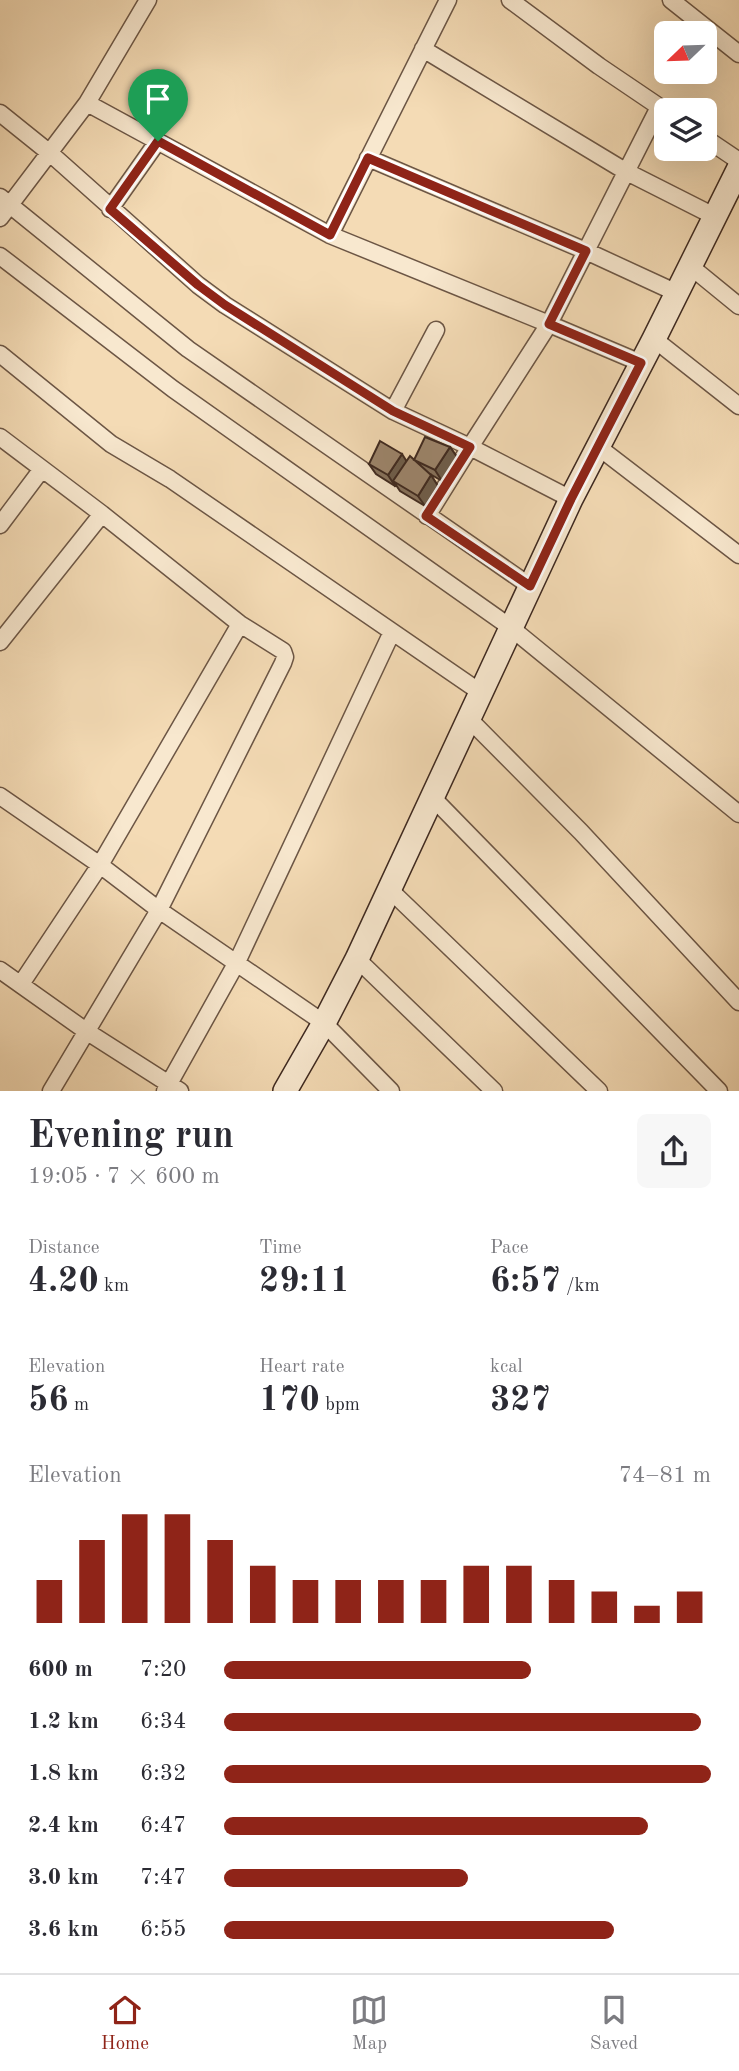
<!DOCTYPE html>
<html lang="en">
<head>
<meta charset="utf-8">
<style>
	:root { --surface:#fff; --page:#f7f7f7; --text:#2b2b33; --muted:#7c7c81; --line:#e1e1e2; --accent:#8f2418 }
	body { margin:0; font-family:"Old Standard TT",serif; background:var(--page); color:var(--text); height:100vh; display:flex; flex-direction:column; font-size:26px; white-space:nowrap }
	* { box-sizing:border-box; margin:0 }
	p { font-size:23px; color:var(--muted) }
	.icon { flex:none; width:38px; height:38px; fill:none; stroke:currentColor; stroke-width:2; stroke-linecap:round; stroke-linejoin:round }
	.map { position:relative; height:1091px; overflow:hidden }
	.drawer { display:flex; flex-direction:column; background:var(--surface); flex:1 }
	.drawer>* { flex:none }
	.needle { width:46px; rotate:247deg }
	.buttons { position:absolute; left:654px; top:21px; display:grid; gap:14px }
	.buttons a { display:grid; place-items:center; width:63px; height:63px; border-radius:10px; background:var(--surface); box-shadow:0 7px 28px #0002; font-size:35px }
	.pin { position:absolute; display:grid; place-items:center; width:60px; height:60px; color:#fff; margin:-72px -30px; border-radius:50% 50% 50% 0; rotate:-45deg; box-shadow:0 0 7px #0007 }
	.pin .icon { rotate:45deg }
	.round { display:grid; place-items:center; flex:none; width:74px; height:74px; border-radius:10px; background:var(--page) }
	.headline { display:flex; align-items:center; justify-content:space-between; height:119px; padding:0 28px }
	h1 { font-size:38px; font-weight:700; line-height:52px }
	.figures { display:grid; grid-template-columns:repeat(3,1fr); gap:10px; height:119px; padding:7px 28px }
	.figures div { display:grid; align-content:center }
	.figures b { font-size:35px; font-weight:700 }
	.figures small { font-size:19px; font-weight:400 }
	.figures p { font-size:19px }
	.chart { height:196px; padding:14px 28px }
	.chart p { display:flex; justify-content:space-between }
	.chart svg { width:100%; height:126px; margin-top:7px; stroke:var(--accent); stroke-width:6 }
	ul { padding:0 28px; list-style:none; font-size:23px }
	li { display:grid; grid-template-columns:112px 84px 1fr; align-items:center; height:52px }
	li i { height:18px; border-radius:9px; background:var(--accent) }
	.menu { display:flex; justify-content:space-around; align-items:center; height:98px; border-top:2px solid var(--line); background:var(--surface); font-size:19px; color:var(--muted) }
	.menu a { display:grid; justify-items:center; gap:4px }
	.menu .current { color:var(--accent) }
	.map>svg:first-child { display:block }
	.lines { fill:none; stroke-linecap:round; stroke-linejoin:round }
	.street-casing { stroke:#6c5645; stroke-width:19 }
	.secondary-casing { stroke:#3e2920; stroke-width:26 }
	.street { stroke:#f8e8cf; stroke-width:16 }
	.secondary { stroke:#f8e8cf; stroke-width:23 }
	.wall { fill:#87735e; stroke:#3e2920; stroke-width:2 }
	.shaded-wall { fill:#6e5e4c; stroke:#3e2920; stroke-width:2 }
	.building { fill:#9d866d; stroke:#3e2920; stroke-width:2 }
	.route-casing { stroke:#fff; stroke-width:14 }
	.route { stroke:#8f2418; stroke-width:9 }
</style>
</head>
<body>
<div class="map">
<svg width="739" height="1091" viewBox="0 0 739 1091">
	<rect width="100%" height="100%" fill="#f4dbb5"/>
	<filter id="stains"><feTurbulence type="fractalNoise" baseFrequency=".00286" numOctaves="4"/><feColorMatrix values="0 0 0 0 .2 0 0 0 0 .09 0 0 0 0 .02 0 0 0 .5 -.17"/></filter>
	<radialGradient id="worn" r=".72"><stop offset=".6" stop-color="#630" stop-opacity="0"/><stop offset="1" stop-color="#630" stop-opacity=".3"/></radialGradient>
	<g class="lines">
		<g class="street-casing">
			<path id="street" d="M448,0L330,235L549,324L470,447L571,499
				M510,0L599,66L667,112
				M671,0L739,54
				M423,49L625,171L714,216
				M87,103L330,235
				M0,113L51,154L198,285L225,305L393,411L470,447L427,516
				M705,138L739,161
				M368,158L586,251L677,293
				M0,197L188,349L530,586
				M110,209L158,141
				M0,218L87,103L148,0
				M0,256L173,389L510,627L739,814
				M690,266L739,306
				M654,339L739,406
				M0,354L111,444L170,479L480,692
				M641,363L549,324L659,107
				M393,411L436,330
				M0,437L102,514L240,624
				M597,446L739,555
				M0,525L42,469
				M0,642L102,514
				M468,718L581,832L739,1002
				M0,796L100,865L159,910L324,1023L391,1091
				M432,797L719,1091
				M389,889L599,1091
				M357,959L494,1091
				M0,970L86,1031L180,1091
				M21,984L100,865L240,624L283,651L285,657L283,663L159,910L51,1091
				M165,1091L237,962L392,632"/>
		</g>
		<g class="secondary-casing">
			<path id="secondary" d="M285,1091L324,1023L357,959L571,499L654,339L739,168"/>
		</g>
		<use href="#street" class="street"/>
		<use href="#secondary" class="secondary"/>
	</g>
	<path class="wall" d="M450,447L457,457L442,481L430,474L438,486L425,506L400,491L396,485L395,486L376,474L369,464L415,460Z"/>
	<path class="shaded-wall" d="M450,447L457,457L442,481L435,470Z
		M402,454L409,465L393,481L396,485L395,486L388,475Z
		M431,475L438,486L425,506L418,496Z"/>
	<path class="building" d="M425,437L450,447L435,470L414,460Z
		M380,441L402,454L388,475L369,464Z
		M410,456L431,475L418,496L393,481Z"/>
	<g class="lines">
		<g class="route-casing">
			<path id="route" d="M158,141L330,235L368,158L586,251L549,324L641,363L571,499L530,586L426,516L470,447L393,411L225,305L198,285L110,209Z"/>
		</g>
		<use href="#route" class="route"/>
	</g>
	<rect width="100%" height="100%" filter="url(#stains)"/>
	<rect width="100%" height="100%" fill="url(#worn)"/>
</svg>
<div class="buttons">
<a><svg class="needle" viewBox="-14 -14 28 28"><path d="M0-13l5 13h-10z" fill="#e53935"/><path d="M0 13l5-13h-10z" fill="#7c7c81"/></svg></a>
<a><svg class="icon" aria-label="layers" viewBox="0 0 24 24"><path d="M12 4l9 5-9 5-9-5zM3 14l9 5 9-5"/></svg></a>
</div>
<div class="pin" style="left:158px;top:141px;background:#1e9e55"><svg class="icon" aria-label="arrive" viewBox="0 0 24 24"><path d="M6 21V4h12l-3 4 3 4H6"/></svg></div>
</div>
<section class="drawer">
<div class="headline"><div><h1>Evening run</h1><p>19:05 · 7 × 600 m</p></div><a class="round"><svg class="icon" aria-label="share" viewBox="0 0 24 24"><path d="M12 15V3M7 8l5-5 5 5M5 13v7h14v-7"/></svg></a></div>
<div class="figures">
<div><p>Distance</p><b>4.20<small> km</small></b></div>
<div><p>Time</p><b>29:11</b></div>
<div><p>Pace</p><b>6:57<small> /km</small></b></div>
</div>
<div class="figures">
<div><p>Elevation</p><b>56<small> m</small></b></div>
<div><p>Heart rate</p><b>170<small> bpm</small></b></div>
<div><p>kcal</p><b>327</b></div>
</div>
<div class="chart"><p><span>Elevation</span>74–81 m</p>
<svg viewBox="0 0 160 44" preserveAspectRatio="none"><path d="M5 44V29M15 44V15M25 44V6M35 44V6M45 44V15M55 44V24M65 44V29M75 44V29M85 44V29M95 44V29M105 44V24M115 44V24M125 44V29M135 44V33M145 44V38M155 44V33"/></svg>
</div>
<ul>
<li><b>600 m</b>7:20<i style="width:63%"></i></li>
<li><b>1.2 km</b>6:34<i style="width:98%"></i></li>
<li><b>1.8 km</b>6:32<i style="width:100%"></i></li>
<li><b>2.4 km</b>6:47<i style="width:87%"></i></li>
<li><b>3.0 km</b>7:47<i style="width:50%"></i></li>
<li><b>3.6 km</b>6:55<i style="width:80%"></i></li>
</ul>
</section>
<nav class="menu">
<a class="current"><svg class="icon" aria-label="home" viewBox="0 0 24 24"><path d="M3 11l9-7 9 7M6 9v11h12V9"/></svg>Home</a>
<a><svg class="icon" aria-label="map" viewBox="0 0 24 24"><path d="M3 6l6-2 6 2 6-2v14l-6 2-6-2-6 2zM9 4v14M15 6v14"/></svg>Map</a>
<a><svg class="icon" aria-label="saved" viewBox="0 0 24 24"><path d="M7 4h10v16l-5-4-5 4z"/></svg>Saved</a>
</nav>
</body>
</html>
